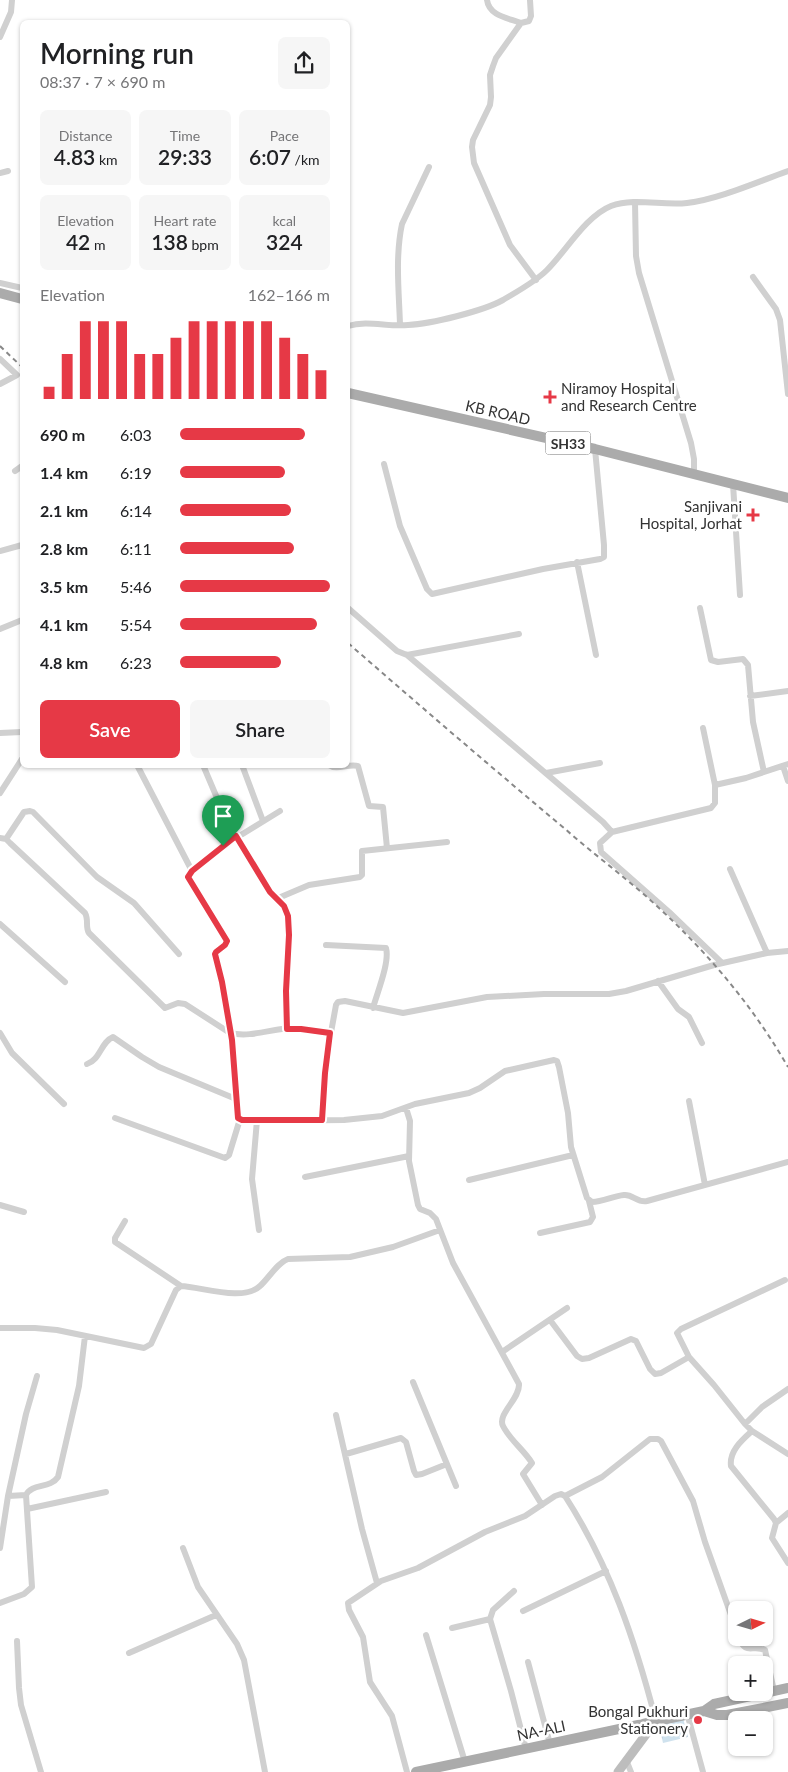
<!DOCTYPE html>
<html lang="en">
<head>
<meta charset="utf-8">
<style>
	:root { --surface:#fff; --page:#f6f6f6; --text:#202124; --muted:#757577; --accent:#e63946 }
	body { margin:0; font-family:Lato,sans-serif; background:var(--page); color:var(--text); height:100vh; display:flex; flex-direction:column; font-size:19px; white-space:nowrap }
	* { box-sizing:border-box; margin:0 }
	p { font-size:16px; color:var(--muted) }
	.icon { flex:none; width:28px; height:28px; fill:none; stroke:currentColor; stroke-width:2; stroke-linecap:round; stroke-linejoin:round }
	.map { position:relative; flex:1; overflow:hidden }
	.sheet { position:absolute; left:20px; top:20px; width:330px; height:748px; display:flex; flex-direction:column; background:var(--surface); border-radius:8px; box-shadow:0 1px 4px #0004 }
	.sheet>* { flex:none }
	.needle { width:32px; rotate:85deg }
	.tools { position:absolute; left:728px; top:1601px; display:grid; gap:10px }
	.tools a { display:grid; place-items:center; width:45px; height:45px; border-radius:8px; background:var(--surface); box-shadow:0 1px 4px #0004; font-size:25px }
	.pin { position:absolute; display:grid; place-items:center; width:42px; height:42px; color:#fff; margin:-51px -21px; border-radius:50% 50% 50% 0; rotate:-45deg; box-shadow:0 0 5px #0007 }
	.pin .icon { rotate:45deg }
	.round { display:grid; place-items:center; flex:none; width:52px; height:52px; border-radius:8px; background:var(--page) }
	.overview { display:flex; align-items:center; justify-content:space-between; height:85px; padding:0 20px }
	h1 { font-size:28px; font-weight:600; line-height:38px }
	.stats { display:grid; grid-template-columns:repeat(3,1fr); gap:8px; height:85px; padding:5px 20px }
	.stats div { display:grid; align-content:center; border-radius:8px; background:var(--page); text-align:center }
	.stats b { font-size:21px; font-weight:600 }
	.stats small { font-size:14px; font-weight:400 }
	.stats p { font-size:14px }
	.chart { height:140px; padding:10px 20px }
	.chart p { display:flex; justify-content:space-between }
	.chart svg { width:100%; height:90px; margin-top:5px; stroke:var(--accent); stroke-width:6 }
	.cta { display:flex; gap:10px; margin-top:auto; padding:10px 20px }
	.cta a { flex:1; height:58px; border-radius:8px; background:var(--accent); color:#fff; font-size:20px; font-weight:600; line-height:58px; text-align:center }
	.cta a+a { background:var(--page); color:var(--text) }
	ul { padding:0 20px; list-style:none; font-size:16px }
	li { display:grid; grid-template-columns:80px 60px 1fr; align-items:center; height:38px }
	li i { height:12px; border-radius:6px; background:var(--accent) }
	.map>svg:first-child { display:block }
	.water { fill:url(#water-ripples) }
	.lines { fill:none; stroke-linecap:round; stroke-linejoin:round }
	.street { stroke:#d0d0d0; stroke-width:6 }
	.secondary { stroke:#bdbdbd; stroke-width:9 }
	.primary { stroke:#ababab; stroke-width:10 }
	.rail { stroke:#888; stroke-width:2; stroke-dasharray:5 4; stroke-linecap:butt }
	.route-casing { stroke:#fff; stroke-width:10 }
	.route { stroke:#e63946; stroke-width:6 }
	.poi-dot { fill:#e63946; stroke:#fff; stroke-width:2 }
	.labels { text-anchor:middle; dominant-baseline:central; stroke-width:5; stroke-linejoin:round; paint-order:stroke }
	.shield { fill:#fff; stroke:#707070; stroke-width:1 }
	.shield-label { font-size:14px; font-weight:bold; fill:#333 }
	.poi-label { font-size:15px; fill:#333; stroke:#fff; text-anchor:end }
	.street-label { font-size:15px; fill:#333; stroke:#fff }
</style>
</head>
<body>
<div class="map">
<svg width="788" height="1772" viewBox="0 0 788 1772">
	<defs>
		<pattern id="water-ripples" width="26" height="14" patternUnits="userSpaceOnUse" patternTransform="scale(1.25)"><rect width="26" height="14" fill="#cfe2ee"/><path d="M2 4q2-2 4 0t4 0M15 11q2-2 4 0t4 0" fill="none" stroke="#b2c2cd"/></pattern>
	</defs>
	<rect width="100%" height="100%" fill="#fff"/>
	<path class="water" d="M683,1718L688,1737L663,1743L659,1725Z"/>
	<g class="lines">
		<path class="street" d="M487,0C489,16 508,18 521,23
			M530,0L531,16L529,21L521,23L496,58L493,66L490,75L491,97L490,105L473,140L472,147L474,163L510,245L536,280
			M0,37L11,12L12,0
			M0,173L8,171
			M635,202L636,256L639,273L691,443L694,459V475
			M753,277L776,309L780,320L788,394
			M0,283L22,288
			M400,325C399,292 395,257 402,224L429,167
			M348,326C367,320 388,327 408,325C431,324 483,311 503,300C518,291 535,282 547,270C566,251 586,216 611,206C635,197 662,206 687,203C719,199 757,182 788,171
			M0,359L17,375L0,384
			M384,464L400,526L427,589L432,594L543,569L600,559L604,557V545L595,449
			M15,471L22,466
			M733,484L740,595
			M0,551L22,545
			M577,562L596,655
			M348,608L397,651L407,655L519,634
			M700,608L711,660L718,662L743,659L748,665L753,722L764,772
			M0,629L22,620
			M407,655L603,822L612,832
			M750,696L788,691
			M703,728L715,785
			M0,733L22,732
			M137,765L192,871
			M203,765L234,838
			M242,765L263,821
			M329,765C337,771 349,763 358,766L369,806L383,807L387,848
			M783,766L788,781
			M546,773L600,763
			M0,793L22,759
			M280,811L223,846L192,871L188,877L227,941L225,945L216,952L215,954L222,982L232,1040L238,1118L242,1121L344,1120L382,1116L415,1104L469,1093L480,1088L505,1071L554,1060L557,1061L559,1067L568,1113L571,1147L587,1198L592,1202C603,1202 613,1196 624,1195C633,1194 637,1203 647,1201L788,1162
			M236,836L270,892L284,906L287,911L289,935L286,991L287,1029
			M0,838L6,839L10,843L85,913C89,920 85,927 89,933L165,1008L178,1003L185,1004L230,1033C252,1038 273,1028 294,1028C306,1028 319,1031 330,1033
			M6,839L24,812L30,811L33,812L97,877L134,903L179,954
			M730,869L767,953L788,951
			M276,899L309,885L360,877L362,875V851L447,842
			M0,924L65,982
			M326,945L386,948C390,962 377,993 373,1008
			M722,963L669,912L601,852L600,843L612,832L711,808L715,803V785L746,778L788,764
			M658,981L678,1009L689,1017L702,1043
			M0,1033L12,1053L64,1104
			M87,1064C100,1060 101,1042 113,1037L142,1057L159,1067L236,1099
			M689,1101L705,1185
			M406,1108L410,1121L409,1161L418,1205L420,1209L430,1213L436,1219L453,1263L519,1384C520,1399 497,1414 503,1426C510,1440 524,1450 532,1463L523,1474L542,1505
			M115,1118L225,1158L229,1155L240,1119
			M257,1120L252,1179L259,1230
			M322,1120L326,1060L336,1005L338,1002L345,1001L403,1013L487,997L544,994H609L626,991L714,965L767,953
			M305,1177L409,1156
			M469,1180L573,1155
			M0,1205L24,1212
			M125,1221L115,1238V1242L181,1286
			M540,1233L590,1222L593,1217L589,1201
			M785,1280L681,1329L677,1333L689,1357L714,1385L745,1424L752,1431L788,1454
			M550,1320L577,1356L582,1359L589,1358L631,1339L636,1341L650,1369L655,1374L661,1373L689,1357
			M0,1328H35L57,1330L144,1348L151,1344L176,1290L181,1286C202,1287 243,1302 260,1286C269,1278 277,1263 288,1259L350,1257L393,1247L440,1230
			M502,1352L567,1308
			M413,1382L456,1486
			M336,1415L362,1529L377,1583
			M745,1424L762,1407L788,1389
			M752,1431C742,1440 729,1451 731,1466L774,1519L776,1523L772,1538L788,1563
			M346,1454L401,1438L406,1442L414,1471L416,1475L422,1474L447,1464
			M8,1496L26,1414L37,1376
			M565,1496C610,1566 635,1640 656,1721
			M27,1509L106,1492
			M776,1523L788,1513
			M0,1548L8,1496L26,1495C32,1483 50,1489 58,1477L79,1386L85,1336
			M183,1548L198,1587L237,1644L244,1660L265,1772
			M514,1591L493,1610L490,1619L511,1691L526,1749
			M0,1603L24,1594L32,1587L26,1495
			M523,1611L606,1571
			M452,1628L490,1619
			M426,1635L465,1762
			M739,1638C746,1656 752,1644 765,1650L774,1691
			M17,1641L19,1688L21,1705L41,1772
			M129,1653L216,1615
			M528,1662L550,1744
			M687,1713L703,1772
			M627,1762L631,1772
			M407,1772L392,1716L370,1682L363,1637L349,1610L348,1603L381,1581L418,1568L485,1532L525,1516L555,1496L561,1494L565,1496L602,1477L650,1439H658L661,1441L693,1501L705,1542L736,1629"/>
		<path class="secondary" d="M618,1772L656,1721"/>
		<path class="primary" d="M0,293L22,299
			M348,393L595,449L788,498
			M704,1711L717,1715H727L788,1703
			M416,1772L704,1711L714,1704L788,1688"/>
		<path class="rail" d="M0,346L22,367
			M348,643C419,705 491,767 564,828C591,852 621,874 648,898C704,948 751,1003 788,1067"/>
	</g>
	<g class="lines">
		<g class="route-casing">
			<path id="route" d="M236,836L270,892L284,906L288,916L289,935L286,991L287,1029H301L330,1033L325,1073L322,1120H242L238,1118L232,1040L222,982L215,954L216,952L225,945L227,941L188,877L192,871Z"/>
		</g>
		<use href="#route" class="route"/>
	</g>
	<g class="poi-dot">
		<path d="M547.5 389.5h5v5h5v5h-5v5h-5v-5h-5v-5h5z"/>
		<path d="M750.5 507.5h5v5h5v5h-5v5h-5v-5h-5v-5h5z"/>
		<circle cx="698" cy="1720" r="5"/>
	</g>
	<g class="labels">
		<rect class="shield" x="545.5" y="431.5" width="45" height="23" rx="4"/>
		<g class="shield-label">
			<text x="568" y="443">SH33</text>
		</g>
		<g class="poi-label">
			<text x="561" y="388" text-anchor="start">Niramoy Hospital<tspan x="561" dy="17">and Research Centre</tspan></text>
			<text x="742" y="506">Sanjivani<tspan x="742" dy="17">Hospital, Jorhat</tspan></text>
			<text x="688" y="1711">Bongal Pukhuri<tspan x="688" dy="17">Stationery</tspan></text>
		</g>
		<g class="street-label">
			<text transform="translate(498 412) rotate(13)">KB ROAD</text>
			<text transform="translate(541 1730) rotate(-12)">NA-ALI</text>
		</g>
	</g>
</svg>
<div class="tools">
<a><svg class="needle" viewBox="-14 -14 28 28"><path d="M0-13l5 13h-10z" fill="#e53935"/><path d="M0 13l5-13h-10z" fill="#757577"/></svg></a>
<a>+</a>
<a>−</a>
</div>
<div class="pin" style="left:223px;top:846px;background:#1e9e55"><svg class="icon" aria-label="arrive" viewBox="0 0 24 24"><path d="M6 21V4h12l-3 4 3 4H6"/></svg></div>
<section class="sheet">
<div class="overview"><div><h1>Morning run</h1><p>08:37 · 7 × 690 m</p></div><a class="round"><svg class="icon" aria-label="share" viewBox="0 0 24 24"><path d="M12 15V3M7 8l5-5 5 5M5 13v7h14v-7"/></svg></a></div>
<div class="stats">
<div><p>Distance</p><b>4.83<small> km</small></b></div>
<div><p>Time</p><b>29:33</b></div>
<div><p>Pace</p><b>6:07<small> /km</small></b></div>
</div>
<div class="stats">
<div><p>Elevation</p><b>42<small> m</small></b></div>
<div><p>Heart rate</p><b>138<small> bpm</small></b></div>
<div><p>kcal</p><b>324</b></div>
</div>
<div class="chart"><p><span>Elevation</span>162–166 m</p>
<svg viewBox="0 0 160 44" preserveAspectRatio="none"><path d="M5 44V38M15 44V22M25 44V6M35 44V6M45 44V6M55 44V22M65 44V22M75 44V14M85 44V6M95 44V6M105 44V6M115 44V6M125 44V6M135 44V14M145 44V22M155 44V30"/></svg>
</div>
<ul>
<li><b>690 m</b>6:03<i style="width:83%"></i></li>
<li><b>1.4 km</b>6:19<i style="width:70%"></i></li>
<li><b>2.1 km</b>6:14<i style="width:74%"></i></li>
<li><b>2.8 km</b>6:11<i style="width:76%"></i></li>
<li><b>3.5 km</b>5:46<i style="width:100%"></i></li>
<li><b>4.1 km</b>5:54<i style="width:91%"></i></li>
<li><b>4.8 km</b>6:23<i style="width:67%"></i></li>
</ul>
<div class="cta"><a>Save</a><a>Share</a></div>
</section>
</div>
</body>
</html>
